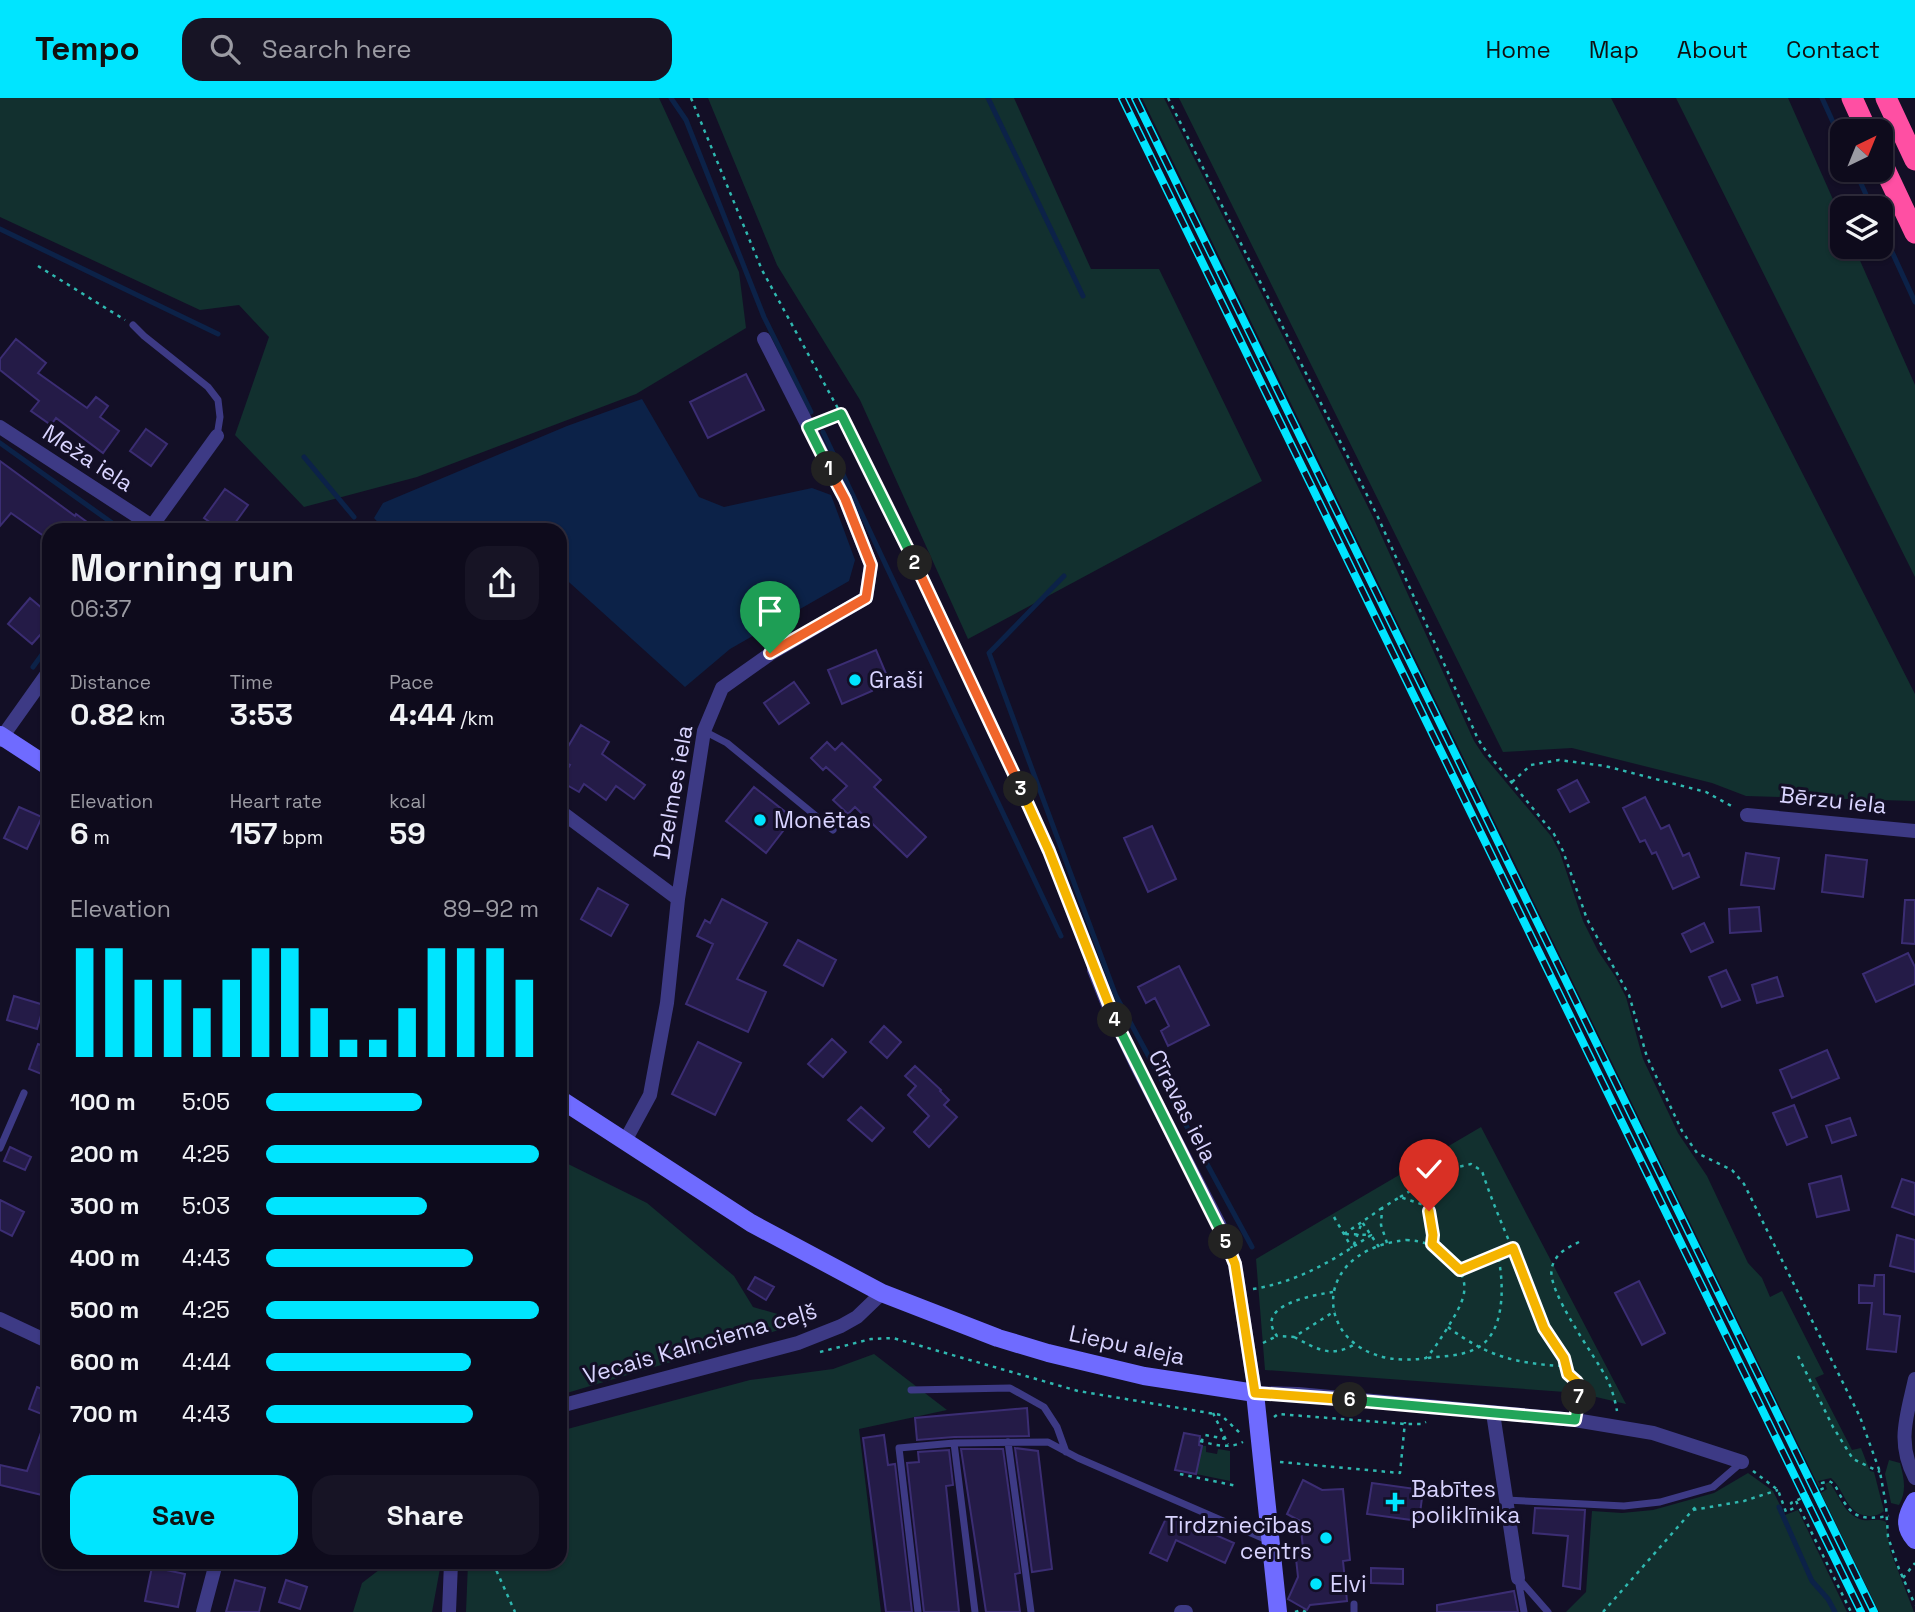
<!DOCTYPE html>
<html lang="en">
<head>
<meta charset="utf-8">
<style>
	:root { --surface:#0e0b1c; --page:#171425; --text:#f1f3f6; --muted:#9b9ba3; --line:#2e2b3b; --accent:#00e5ff }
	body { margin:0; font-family:"Space Grotesk",sans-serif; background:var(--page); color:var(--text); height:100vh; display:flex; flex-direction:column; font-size:26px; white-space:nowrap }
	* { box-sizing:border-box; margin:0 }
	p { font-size:23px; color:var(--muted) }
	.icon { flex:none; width:38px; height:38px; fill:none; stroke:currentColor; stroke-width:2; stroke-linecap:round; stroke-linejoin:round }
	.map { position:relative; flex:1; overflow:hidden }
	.details { position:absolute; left:42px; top:425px; width:525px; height:1046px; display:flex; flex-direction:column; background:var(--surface); border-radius:21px; box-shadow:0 2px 5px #0004,0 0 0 2px var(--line) }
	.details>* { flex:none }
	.needle { width:46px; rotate:43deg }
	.tools { position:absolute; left:1830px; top:21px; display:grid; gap:14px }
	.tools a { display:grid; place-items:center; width:63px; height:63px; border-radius:14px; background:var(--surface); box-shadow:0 2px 5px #0004,0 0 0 2px var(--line); font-size:35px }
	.pin { position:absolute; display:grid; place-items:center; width:60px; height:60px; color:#fff; margin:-72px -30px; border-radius:50% 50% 50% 0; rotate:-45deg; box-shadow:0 0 7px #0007 }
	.pin .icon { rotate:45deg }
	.km { position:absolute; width:35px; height:35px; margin:-18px; border-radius:50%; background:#222; color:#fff; font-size:19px; line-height:35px; text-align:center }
	.round { display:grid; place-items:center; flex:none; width:74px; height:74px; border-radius:21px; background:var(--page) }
	.summary { display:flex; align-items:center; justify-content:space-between; height:119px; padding:0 28px }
	h1 { font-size:38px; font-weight:700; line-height:52px }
	.figures { display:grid; grid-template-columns:repeat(3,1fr); gap:10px; height:119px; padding:7px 28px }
	.figures div { display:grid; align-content:center }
	.figures b { font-size:30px; font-weight:700 }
	.figures small { font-size:19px; font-weight:400 }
	.figures p { font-size:19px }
	.chart { height:196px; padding:14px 28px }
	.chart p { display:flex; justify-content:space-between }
	.chart svg { width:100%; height:126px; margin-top:7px; stroke:var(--accent); stroke-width:6 }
	.button { display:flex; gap:14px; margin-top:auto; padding:14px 28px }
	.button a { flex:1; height:80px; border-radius:21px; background:var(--accent); color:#111; font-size:28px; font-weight:700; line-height:80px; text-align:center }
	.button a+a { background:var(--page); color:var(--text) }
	ul { padding:0 28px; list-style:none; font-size:23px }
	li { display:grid; grid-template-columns:112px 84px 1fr; align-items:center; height:52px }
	li i { height:18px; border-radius:9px; background:var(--accent) }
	header { display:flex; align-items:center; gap:42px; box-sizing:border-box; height:98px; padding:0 35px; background:var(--accent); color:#111 }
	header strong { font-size:33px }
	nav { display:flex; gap:38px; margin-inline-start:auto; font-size:24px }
	.search { width:490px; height:63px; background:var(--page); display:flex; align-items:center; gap:18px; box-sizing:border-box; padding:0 24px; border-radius:21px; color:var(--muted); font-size:26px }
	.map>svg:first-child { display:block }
	.green { fill:#12302f }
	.water { fill:#0c2248 }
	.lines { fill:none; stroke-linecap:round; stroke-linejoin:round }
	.stream { stroke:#0c2248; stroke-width:5 }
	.building { fill:#241b47; stroke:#3b2d73; stroke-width:2 }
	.path { stroke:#2fb8b0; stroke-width:2.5; stroke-dasharray:3.5 5; stroke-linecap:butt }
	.lane { stroke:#3d3a85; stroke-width:7 }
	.street { stroke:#3d3a85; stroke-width:14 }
	.secondary { stroke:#6f6bff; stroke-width:18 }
	.highway { stroke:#ff4fa3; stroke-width:21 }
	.rail-casing { stroke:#00e5ff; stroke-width:8 }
	.rail { stroke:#130f26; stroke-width:5; stroke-dasharray:16; stroke-linecap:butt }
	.split-1-casing { stroke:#fff; stroke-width:14 }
	.split-2-casing { stroke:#fff; stroke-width:14 }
	.split-3-casing { stroke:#fff; stroke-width:14 }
	.split-4-casing { stroke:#fff; stroke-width:14 }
	.split-5-casing { stroke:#fff; stroke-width:14 }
	.split-6-casing { stroke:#fff; stroke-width:14 }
	.split-7-casing { stroke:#fff; stroke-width:14 }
	.split-8-casing { stroke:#fff; stroke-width:14 }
	.split-1 { stroke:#f0652b; stroke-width:9 }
	.split-2 { stroke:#22a559; stroke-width:9 }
	.split-3 { stroke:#f0652b; stroke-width:9 }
	.split-4 { stroke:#f5b400; stroke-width:9 }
	.split-5 { stroke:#22a559; stroke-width:9 }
	.split-6 { stroke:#f5b400; stroke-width:9 }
	.split-7 { stroke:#22a559; stroke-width:9 }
	.split-8 { stroke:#f5b400; stroke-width:9 }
	.poi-dot { fill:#00e5ff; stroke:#130f26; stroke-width:2.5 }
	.labels { text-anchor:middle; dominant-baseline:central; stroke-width:6; stroke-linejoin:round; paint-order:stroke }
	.street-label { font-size:23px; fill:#d9d4ff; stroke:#130f26 }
	.poi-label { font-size:23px; fill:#d9d4ff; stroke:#130f26; text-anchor:start }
</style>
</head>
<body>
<header>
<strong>Tempo</strong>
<div class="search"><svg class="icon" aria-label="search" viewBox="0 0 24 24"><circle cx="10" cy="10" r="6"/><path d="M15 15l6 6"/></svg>Search here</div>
<nav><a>Home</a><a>Map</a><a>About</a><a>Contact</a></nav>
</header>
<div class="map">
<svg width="1915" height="1514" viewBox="0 0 1915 1514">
	<rect width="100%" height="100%" fill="#130f26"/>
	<path class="green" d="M0,0H659L739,174L746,230L636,296L417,379L304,409L235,337L269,239L239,207L200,212L0,119Z
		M708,0H1014L1091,171H1159L1262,383L968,541L860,302L777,167Z
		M1142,0H1164L1373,419L1474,643L1484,658L1551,738L1560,755L1583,823L1598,853L1615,878L1626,899L1643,961L1678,1035L1707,1078L1748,1165L1762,1180L1770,1199L1782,1193L1824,1276L1815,1280L1852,1352L1861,1350L1870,1373L1874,1374L1884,1413C1879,1417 1875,1418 1869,1418C1846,1417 1845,1392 1831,1380L1818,1383L1821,1388L1819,1389Z
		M1179,0H1611L1915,596V703L1746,698L1712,685L1572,650L1503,654Z
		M1676,0H1788L1843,124V149H1854L1915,287V479Z
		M1481,1029L1626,1306L1579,1295L1265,1272L1256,1161Z
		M560,1062L647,1105L734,1178L753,1209L788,1219L801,1214L806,1224L560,1297Z
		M874,1256L947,1312L859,1331L881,1514H466L468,1465H560V1333L750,1282L833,1271Z
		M1202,1348H1206V1354L1217,1356L1218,1351L1230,1353V1383L1196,1376Z
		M1889,1362L1900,1365C1904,1380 1907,1393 1899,1407L1891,1405L1885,1376Z
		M1748,1375L1773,1393L1785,1417L1798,1412L1847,1514H1566L1586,1494L1592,1413L1622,1415L1653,1412L1714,1395Z
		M1829,1384C1840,1397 1843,1417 1863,1422C1872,1423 1878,1420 1886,1424L1890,1452L1914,1514H1879L1821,1395L1827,1391L1825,1386Z
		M388,1465H441L432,1514H353L362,1485Z"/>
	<path class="water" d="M642,301L699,399L724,409L812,390L831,397L855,462L849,483L730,551L685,589L560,476V432H385L374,420L383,405L567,328Z"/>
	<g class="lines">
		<path class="stream" d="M671,0L686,22L764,219L811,314
			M988,0L1083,198
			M1822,0L1843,46
			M1855,72L1872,110
			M1881,130L1915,204
			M0,131L218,236
			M823,334L1061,838
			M0,345L122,432
			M304,359L354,419
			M1064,478L989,555L1116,898L1252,1149
			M33,569L49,547
			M1779,1409L1812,1483L1828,1501L1835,1514"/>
	</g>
	<path class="building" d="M16,241L46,265L38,275L87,310L96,299L108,308L100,319L119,333L103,355L56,320L51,327L31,313L39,303L0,272V261Z
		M746,276L764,312L708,340L690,304Z
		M146,331L167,346L151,368L130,353Z
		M0,363L75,418L76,416L98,432H49L48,441L11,415L0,428Z
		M225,391L248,407L230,432H221L204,420Z
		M30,500L49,516V527L32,546L8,526Z
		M876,552L887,578L869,586L872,593L842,606L828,572Z
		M794,584L809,605L779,626L764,605Z
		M581,627L609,644L602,656L645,687L634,701L616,688L606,702L584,686L579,694L560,683L570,667L560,662Z
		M827,644L835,652L842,645L881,682L874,689L926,739L907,759L855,709L848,716L833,702L847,688L826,669L823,672L811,660Z
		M1577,682L1589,704L1570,714L1558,692Z
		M754,689L793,720L766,755L726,723Z
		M1645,699L1661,731L1669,727L1683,758L1689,755L1699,779L1673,791L1656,754L1652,756L1645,742L1640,744L1623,710Z
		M19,709L42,719L27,751L4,740Z
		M1152,728L1176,781L1148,794L1124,740Z
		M1746,755L1779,760L1774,791L1741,787Z
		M1826,757L1867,762L1863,799L1822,794Z
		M598,790L628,807L611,838L581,821Z
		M722,801L767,825L737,881L766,894L748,934L686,906L713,846L697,838L705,822L710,825Z
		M1905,802H1915V846L1902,845Z
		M1759,809L1761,833L1730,835L1729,811Z
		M1704,825L1713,844L1691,854L1682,836Z
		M798,842L836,862L823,888L784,867Z
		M1908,855L1915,869V886L1876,904L1863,876Z
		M1179,868L1209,927L1168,948L1161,933L1169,928L1155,900L1146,905L1138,889Z
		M1726,872L1740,902L1722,909L1709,879Z
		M1777,879L1783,898L1757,905L1752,887Z
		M14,898L44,907L37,931L7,922Z
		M884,928L901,944L887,960L870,944Z
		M832,941L846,954L823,979L808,966Z
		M698,944L741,965L715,1017L672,996Z
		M38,946L49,950V964L44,977L29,971Z
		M1827,952L1839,980L1792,1000L1780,972Z
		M915,968L941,992L940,993L949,1002L944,1007L957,1019L929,1049L914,1034L929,1018L908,997L916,988L905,978Z
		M1794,1007L1807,1039L1787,1047L1773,1015Z
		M861,1009L884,1030L872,1043L848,1022Z
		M1850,1020L1856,1037L1832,1045L1826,1028Z
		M10,1049L31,1059L25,1072L4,1063Z
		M1841,1078L1849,1112L1817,1119L1809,1086Z
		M1902,1081L1915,1085V1117L1892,1109Z
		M0,1102L24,1114L12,1138L0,1132Z
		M1897,1137L1915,1142V1174L1890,1168Z
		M1875,1177H1884V1216L1900,1218L1896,1254L1867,1251L1872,1205H1859V1187L1874,1188Z
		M755,1179L774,1189L766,1202L748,1191Z
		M1639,1183L1665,1235L1642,1247L1615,1195Z
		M37,1289L49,1294V1370L42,1397L0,1387V1367L27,1373L47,1318L29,1311Z
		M1027,1310L1029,1338L954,1339L917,1342L915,1320Z
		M1184,1335L1200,1338L1199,1347L1202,1348L1196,1376L1175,1372Z
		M884,1337L888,1367L895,1366L912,1514H886L863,1340Z
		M1015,1350L1038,1353L1052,1471L1032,1474Z
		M961,1351H1003L1020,1475L1015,1476L1020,1514H986Z
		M949,1352L953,1387L946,1388L959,1514H924L907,1365L919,1364L918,1354Z
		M1303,1382L1322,1392L1343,1391L1350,1462L1343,1463L1347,1503L1310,1507L1307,1512L1288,1501L1298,1479L1295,1451L1303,1450L1300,1423L1287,1416Z
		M1372,1385L1423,1392L1419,1423L1367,1416Z
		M1535,1410L1585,1412L1580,1491L1563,1488L1568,1438L1533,1435Z
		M1168,1416L1234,1445L1225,1465L1176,1442L1167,1463L1150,1455Z
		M152,1469L185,1476L178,1509L145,1503Z
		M1371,1470L1403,1471V1486L1371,1485Z
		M235,1482L265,1490L259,1514H226Z
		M286,1482L307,1489L300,1511L279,1504Z
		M1514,1493L1518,1514H1437V1507Z"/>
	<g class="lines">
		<path class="path" d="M691,0L762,172L841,316
			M1168,0L1377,417L1478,641L1488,656L1554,736L1563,753L1587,821L1629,897L1647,959L1682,1033L1697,1055L1732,1072L1744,1086L1860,1319L1880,1374L1886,1407L1888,1439L1899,1471L1915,1507
			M38,168L125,222
			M821,324L841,316L927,488L1049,753L1088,857
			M1512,684L1531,667L1559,662L1605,668L1706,694L1735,710
			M1420,1087L1426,1107
			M1400,1099L1445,1072L1471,1066L1482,1073C1494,1110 1510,1144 1524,1179C1531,1196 1535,1215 1544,1230C1551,1243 1564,1253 1564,1268
			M1334,1119L1352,1150
			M1344,1136L1362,1124L1353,1149
			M1406,1142C1425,1143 1436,1148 1450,1161C1475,1186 1463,1204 1448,1229C1441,1240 1435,1250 1426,1260C1318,1277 1295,1154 1406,1142Z
			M1579,1144C1567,1150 1556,1155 1552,1169C1545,1192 1596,1259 1607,1281C1612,1291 1615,1302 1617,1313
			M1387,1145L1381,1127L1382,1110L1400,1099L1427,1108L1433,1129L1432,1146
			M1379,1149L1362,1124L1382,1110
			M1461,1171L1513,1150
			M1253,1191C1298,1184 1334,1162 1371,1137L1344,1136
			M1333,1194C1314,1197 1253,1207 1277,1238L1294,1239L1335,1213
			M1448,1229C1486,1258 1517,1266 1564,1268L1568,1276L1578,1284V1308
			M1294,1239C1316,1250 1330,1261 1355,1246
			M1263,1245L1277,1238
			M820,1254L871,1241L893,1240L1078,1293L1221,1317L1242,1337
			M1798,1258L1833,1329L1853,1361L1880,1374
			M1428,1260C1444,1258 1463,1258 1477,1250C1506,1235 1504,1184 1498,1158
			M1213,1315L1228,1346
			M1274,1319L1278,1316L1405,1326H1422L1426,1324
			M1200,1343C1215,1347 1229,1351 1243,1344
			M1201,1344L1205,1337L1226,1341
			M1280,1364L1400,1375L1405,1324
			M1753,1373L1778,1392L1786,1414L1794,1410L1791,1405L1824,1390L1822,1385L1829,1383C1835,1386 1836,1389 1839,1395C1852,1421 1862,1422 1889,1418
			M1180,1376L1237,1388
			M1796,1403L1851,1514
			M1693,1412L1744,1403L1778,1392
			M493,1465L515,1514
			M1903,1480L1915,1465
			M1295,1514L1302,1512L1306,1514
			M1603,1514L1698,1406"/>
		<path class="lane" d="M133,227L144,238L208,289L218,302L220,319L217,338
			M704,633L727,645L833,732
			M0,1050L24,995
			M911,1292L1010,1290L1044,1309L1057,1329L1066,1354
			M1008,1344L1031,1514
			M954,1345L975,1514
			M1506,1402L1624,1408L1660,1404L1713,1389L1742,1364
			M1518,1480L1548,1514
			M1518,1481L1524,1514
			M1354,1506V1514
			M918,1514L899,1350L954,1345L1048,1344L1078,1360L1267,1442"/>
		<path class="street" d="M0,329L152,428
			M149,432L217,338
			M0,642L49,573
			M560,713L678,801
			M1747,717L1915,733
			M1094,872L1108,907L1137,968L1219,1126L1235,1166L1255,1295L1298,1296L1575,1322L1653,1335L1742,1364
			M625,1043L650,997L667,905L678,801L704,633L722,590L770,556L866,500L871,467L845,401L764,241
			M0,1221L49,1244
			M1915,1281C1907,1318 1896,1344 1915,1380
			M560,1308L798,1245L841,1228L857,1219L882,1195
			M1493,1315L1518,1480
			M203,1514L216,1465
			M449,1514L451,1465
			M1181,1514H1186"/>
		<path class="secondary" d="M0,637L49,669
			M560,1001L751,1125L882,1195L998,1240L1048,1255L1144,1278L1255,1295L1278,1514
			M1915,1403C1906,1418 1903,1428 1915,1442"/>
		<path class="highway" d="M1852,0L1867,33
			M1886,0L1915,62
			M1881,63L1915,135"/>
		<g class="rail-casing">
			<path id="rail" d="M1122,0L1861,1514
				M1135,0L1874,1514"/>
		</g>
		<use href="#rail" class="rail"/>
	</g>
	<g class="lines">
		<g class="split-1-casing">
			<path id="split-1" d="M770,555L866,500L871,467L845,401L829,371"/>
		</g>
		<g class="split-2-casing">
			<path id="split-2" d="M829,371L808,329L841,316L915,465"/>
		</g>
		<g class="split-3-casing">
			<path id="split-3" d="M915,465L1021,691"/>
		</g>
		<g class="split-4-casing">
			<path id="split-4" d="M1021,691L1049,753L1115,922"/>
		</g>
		<g class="split-5-casing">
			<path id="split-5" d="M1115,922L1226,1144"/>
		</g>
		<g class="split-6-casing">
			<path id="split-6" d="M1226,1144L1235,1166L1255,1295L1350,1302"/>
		</g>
		<g class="split-7-casing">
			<path id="split-7" d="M1350,1302L1575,1322L1579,1299"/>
		</g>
		<g class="split-8-casing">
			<path id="split-8" d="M1429,1113L1433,1137L1432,1146L1460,1172L1513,1150L1544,1230L1564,1260L1568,1276L1577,1284L1579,1299"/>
		</g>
		<use href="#split-1" class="split-1"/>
		<use href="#split-2" class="split-2"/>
		<use href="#split-3" class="split-3"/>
		<use href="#split-4" class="split-4"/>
		<use href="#split-5" class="split-5"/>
		<use href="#split-6" class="split-6"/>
		<use href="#split-7" class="split-7"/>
		<use href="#split-8" class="split-8"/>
	</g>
	<g class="poi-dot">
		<circle cx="855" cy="582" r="7"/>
		<circle cx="760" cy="722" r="7"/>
		<path d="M1391.5 1393.5h7v7h7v7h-7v7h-7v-7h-7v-7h7z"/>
		<circle cx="1326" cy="1440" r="7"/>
		<circle cx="1316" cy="1486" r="7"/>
	</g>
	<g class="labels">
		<g class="street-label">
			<text transform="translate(88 360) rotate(33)">Meža iela</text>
			<text transform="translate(673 694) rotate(-80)">Dzelmes iela</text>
			<text transform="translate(1833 702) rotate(6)">Bērzu iela</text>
			<text transform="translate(1183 1008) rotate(63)">Cīravas iela</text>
			<text transform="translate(700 1245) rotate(-16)">Vecais Kalnciema ceļš</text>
			<text transform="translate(1127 1247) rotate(12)">Liepu aleja</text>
		</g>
		<g class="poi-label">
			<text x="869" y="582">Graši</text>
			<text x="774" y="722">Monētas</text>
			<text x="1411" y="1391">Babītes<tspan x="1411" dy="26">poliklīnika</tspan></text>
			<text x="1312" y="1427" text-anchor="end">Tirdzniecības<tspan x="1312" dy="26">centrs</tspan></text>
			<text x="1330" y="1486">Elvi</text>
		</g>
	</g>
</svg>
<div class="tools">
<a><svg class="needle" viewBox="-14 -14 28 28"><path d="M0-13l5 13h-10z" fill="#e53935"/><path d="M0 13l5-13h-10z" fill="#9b9ba3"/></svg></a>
<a><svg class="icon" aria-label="layers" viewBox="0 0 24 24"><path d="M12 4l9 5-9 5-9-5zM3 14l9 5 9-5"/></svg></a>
</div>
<div class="pin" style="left:770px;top:555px;background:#1e9e55"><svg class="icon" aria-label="arrive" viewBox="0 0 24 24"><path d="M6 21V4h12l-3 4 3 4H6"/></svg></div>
<div class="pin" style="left:1429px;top:1113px;background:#d93025"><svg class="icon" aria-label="check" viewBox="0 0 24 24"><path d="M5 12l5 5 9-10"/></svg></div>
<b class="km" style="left:829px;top:371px">1</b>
<b class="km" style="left:915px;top:465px">2</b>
<b class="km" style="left:1021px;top:691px">3</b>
<b class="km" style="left:1115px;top:922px">4</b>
<b class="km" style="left:1226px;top:1144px">5</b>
<b class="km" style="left:1350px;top:1302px">6</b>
<b class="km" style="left:1579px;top:1299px">7</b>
<section class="details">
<div class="summary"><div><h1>Morning run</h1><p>06:37</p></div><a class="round"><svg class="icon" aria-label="share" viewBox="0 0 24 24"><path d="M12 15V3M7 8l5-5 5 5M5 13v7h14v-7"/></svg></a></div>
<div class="figures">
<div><p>Distance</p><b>0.82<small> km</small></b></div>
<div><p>Time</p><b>3:53</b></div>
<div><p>Pace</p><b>4:44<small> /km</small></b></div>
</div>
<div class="figures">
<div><p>Elevation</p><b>6<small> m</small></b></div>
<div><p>Heart rate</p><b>157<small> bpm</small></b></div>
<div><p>kcal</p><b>59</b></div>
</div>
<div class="chart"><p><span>Elevation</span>89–92 m</p>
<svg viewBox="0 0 160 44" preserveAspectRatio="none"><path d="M5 44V6M15 44V6M25 44V17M35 44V17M45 44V27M55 44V17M65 44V6M75 44V6M85 44V27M95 44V38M105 44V38M115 44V27M125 44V6M135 44V6M145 44V6M155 44V17"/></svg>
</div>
<ul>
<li><b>100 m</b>5:05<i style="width:57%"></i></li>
<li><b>200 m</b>4:25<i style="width:100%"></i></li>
<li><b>300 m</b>5:03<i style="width:59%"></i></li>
<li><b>400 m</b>4:43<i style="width:76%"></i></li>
<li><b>500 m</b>4:25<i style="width:100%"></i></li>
<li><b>600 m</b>4:44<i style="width:75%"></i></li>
<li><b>700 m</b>4:43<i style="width:76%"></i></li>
</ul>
<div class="button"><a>Save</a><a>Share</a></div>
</section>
</div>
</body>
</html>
